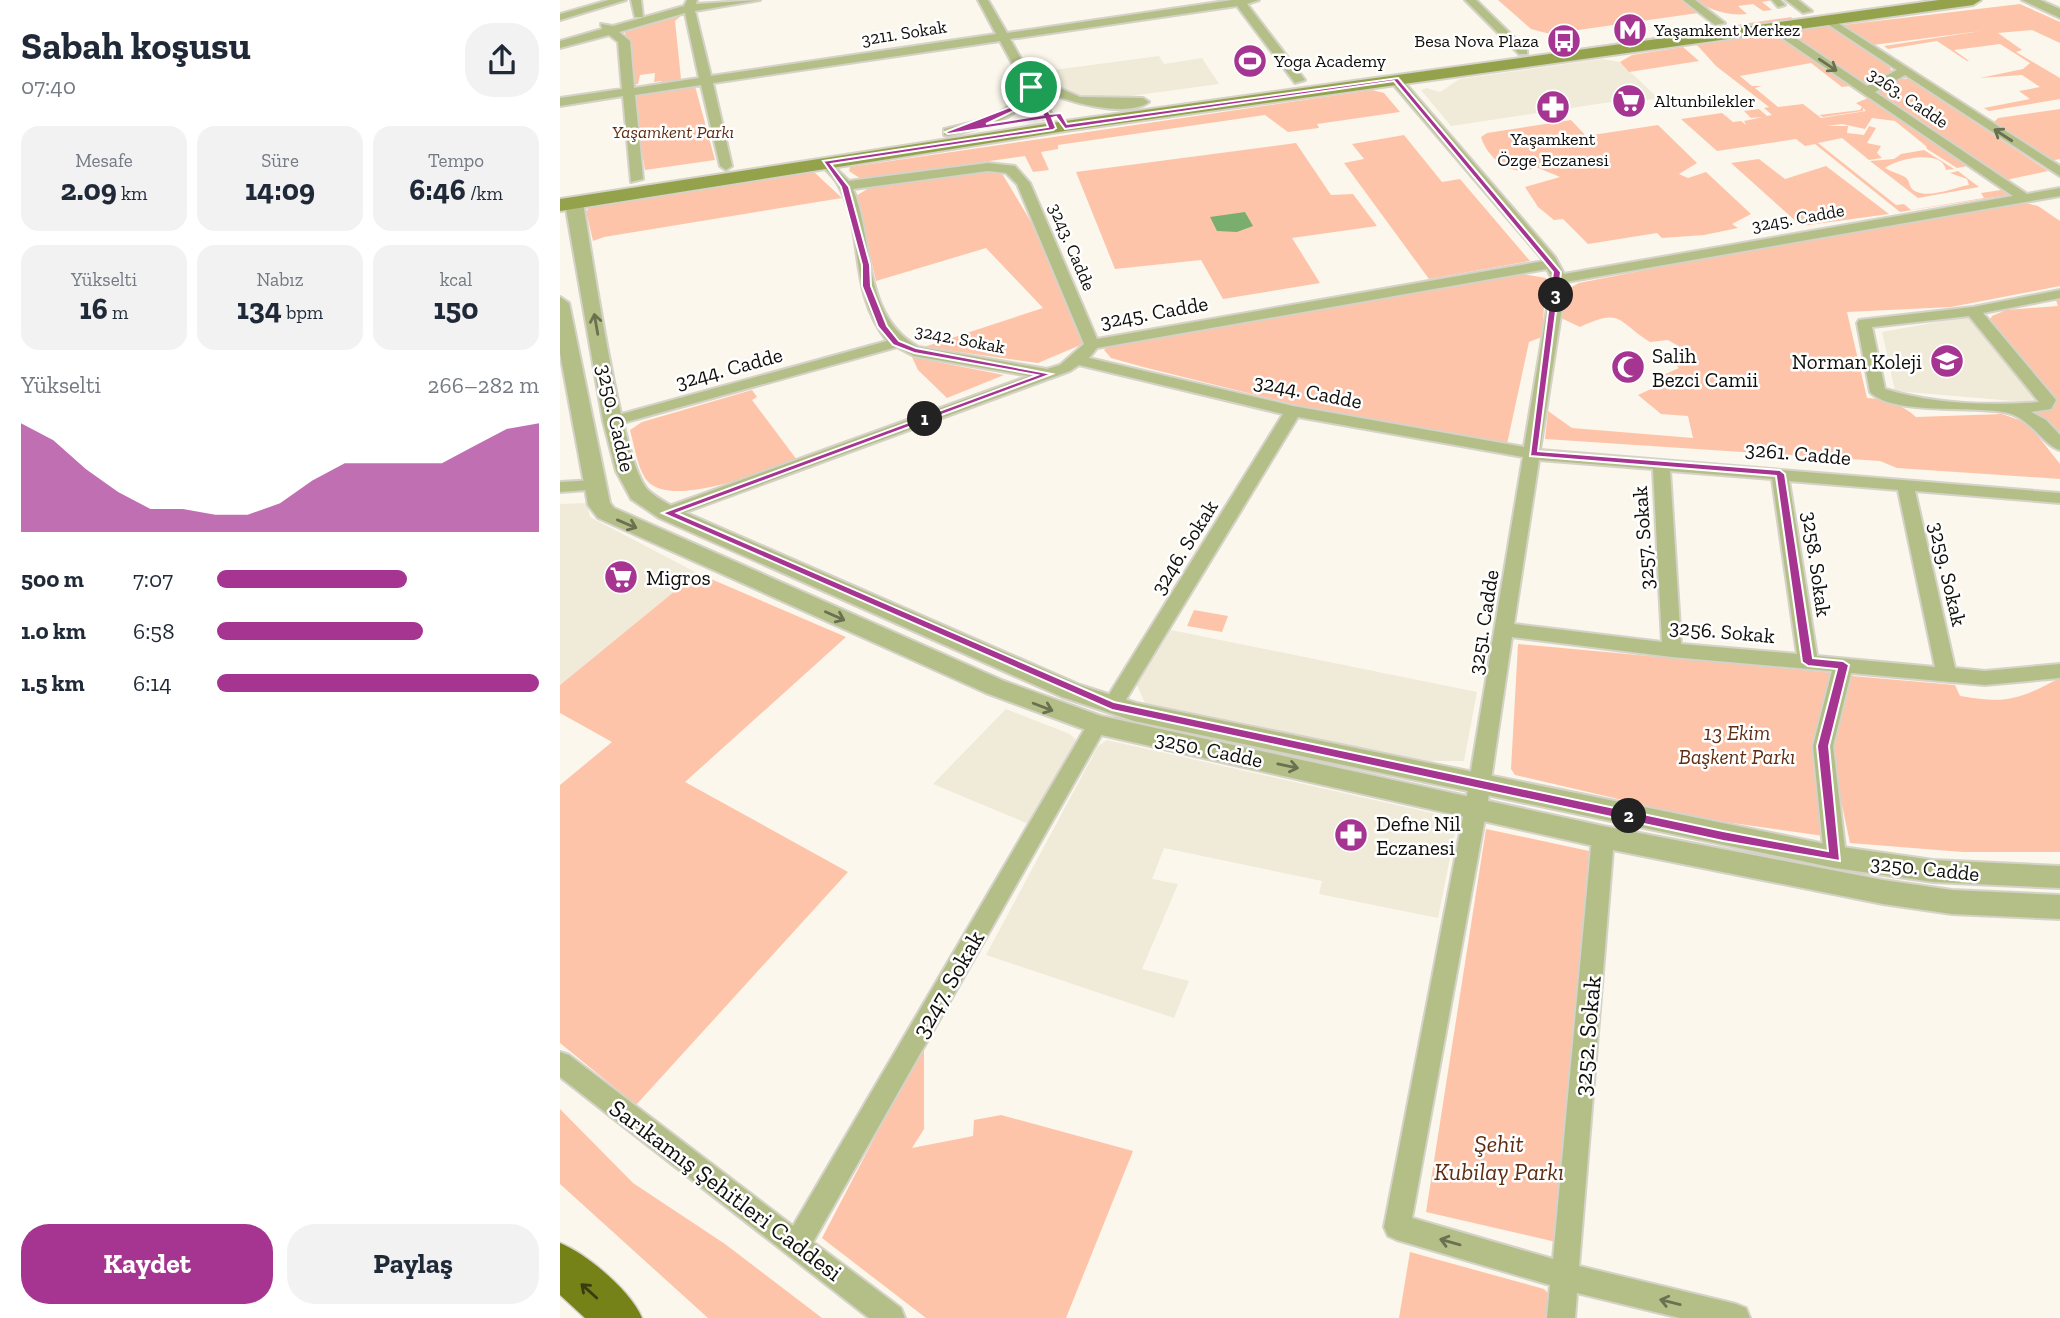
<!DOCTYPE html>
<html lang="tr">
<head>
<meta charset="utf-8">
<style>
	:root { --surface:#fff; --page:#f2f2f3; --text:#1f2937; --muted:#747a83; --accent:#a63592 }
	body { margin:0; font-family:"Zilla Slab",serif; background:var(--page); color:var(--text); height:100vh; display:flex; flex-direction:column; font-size:26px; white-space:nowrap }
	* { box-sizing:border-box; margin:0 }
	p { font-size:23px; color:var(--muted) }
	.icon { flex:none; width:38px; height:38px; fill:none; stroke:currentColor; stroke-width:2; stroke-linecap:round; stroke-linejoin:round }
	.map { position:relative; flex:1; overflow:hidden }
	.sheet { display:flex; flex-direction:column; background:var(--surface); width:560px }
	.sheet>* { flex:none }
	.pin { position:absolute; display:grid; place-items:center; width:60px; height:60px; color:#fff; margin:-30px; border:4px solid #fff; border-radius:50%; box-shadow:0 2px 7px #0007 }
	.km { position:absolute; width:35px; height:35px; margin:-18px; border-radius:50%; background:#222; color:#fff; font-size:19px; line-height:35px; text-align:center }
	.round { display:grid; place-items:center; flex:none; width:74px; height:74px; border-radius:28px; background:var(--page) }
	.overview { display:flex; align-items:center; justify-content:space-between; height:119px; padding:0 21px }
	h1 { font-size:38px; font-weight:800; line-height:52px }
	.stats { display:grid; grid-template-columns:repeat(3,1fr); gap:10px; height:119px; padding:7px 21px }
	.stats div { display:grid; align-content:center; border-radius:18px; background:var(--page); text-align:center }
	.stats b { font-size:30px; font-weight:800 }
	.stats small { font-size:19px; font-weight:400 }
	.stats p { font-size:19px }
	.chart { height:196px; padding:14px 21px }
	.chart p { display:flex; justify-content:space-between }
	.chart svg { width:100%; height:126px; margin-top:7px; fill:var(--accent); opacity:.7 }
	.primary-button { display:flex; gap:14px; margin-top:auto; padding:14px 21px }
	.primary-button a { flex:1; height:80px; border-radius:28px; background:var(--accent); color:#fff; font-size:28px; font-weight:800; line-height:80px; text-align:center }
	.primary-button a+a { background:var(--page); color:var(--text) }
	ul { padding:0 21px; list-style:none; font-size:23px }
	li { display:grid; grid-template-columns:112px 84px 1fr; align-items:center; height:52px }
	li i { height:18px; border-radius:9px; background:var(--accent) }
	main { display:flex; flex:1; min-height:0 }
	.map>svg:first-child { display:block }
	.built { fill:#f0ead8 }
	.green { fill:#fec4a9 }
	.water { fill:#79ae6f }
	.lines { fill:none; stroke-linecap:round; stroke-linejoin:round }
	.pedestrian-casing { stroke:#d5d2c8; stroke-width:4 }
	.minor-casing { stroke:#d5d2c8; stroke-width:4 }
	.tertiary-casing { stroke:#d5d2c8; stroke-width:4 }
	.secondary-casing { stroke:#d5d2c8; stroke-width:4 }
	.trunk-casing { stroke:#d5d2c8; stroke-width:3 }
	.pedestrian { fill:#b4bf88; fill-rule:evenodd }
	.minor { fill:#b4bf88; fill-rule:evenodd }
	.tertiary { fill:#b4bf88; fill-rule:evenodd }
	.secondary { fill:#94a24c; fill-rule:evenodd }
	.trunk { fill:#758218; fill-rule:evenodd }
	.oneway { stroke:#6a7050 }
	.oneway2 { stroke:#383d10 }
	.route { fill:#a63592; stroke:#fff; stroke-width:2; fill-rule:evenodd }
	.labels { text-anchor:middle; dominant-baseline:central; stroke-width:5; stroke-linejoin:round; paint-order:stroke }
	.far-poi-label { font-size:18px; fill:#100f0b; stroke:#fff; text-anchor:start }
	.far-street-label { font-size:18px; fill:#100f0b; stroke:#fff }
	.far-park-label { font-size:18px; font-style:italic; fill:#5e2d12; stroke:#fff }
	.street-label { font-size:21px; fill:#100f0b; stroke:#fff }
	.poi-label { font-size:21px; fill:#100f0b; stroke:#fff; text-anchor:start }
	.park-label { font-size:21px; font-style:italic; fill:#5e2d12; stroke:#fff }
	.near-street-label { font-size:24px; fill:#100f0b; stroke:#fff }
	.near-park-label { font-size:24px; font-style:italic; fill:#5e2d12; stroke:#fff }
</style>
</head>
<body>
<main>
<section class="sheet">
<div class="overview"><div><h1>Sabah koşusu</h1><p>07:40</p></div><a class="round"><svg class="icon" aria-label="share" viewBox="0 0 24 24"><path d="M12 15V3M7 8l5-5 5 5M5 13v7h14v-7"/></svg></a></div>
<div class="stats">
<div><p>Mesafe</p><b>2.09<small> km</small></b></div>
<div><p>Süre</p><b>14:09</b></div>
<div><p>Tempo</p><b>6:46<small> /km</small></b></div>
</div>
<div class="stats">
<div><p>Yükselti</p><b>16<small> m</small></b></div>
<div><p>Nabız</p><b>134<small> bpm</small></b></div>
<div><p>kcal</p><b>150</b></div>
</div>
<div class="chart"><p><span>Yükselti</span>266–282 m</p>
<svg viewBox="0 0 160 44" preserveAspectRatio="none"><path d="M0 44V6L10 12L20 22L30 30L40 36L50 36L60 38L70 38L80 34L90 26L100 20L110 20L120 20L130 20L140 14L150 8L160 6V44z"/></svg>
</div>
<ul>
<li><b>500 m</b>7:07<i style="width:59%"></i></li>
<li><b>1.0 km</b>6:58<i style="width:64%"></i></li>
<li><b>1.5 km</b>6:14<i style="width:100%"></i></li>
</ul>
<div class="primary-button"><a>Kaydet</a><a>Paylaş</a></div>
</section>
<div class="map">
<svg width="1500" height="1318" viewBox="0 0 1500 1318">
	<rect width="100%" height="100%" fill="#fbf7ec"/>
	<path class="built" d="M599,56L604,64L642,58L659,84L548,99L522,98L496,87L486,71Z
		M1042,59L1060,62L1098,98L1082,101L1078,98L891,126L861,90L867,88L880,92L900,79Z
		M1410,316L1479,401L1477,403L1335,391L1322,332Z
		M27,503L30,517L137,573L0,685V504Z
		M611,630L917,692L904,761H870L585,703L577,685Z
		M446,709L510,734L516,740L471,825L373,784Z
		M547,740L890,817L896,828L878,918L759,894L762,881L604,848L592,879L618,884L582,969L629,981L614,1018L426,955L538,746Z"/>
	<path class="green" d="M938,0H1122L1138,13L990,34L971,29Z
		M1136,0H1214L1202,2L1212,10L1203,11L1193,4L1178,6L1187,14C1169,16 1151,11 1136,0Z
		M1460,4L1500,22V43L1472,30L1438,33L1462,50L1456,52L1500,78V99L1429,111L1424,108L1470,99L1459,91L1480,87L1462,75L1420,78L1463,69L1470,63L1440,44L1394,50L1409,61H1407L1377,41L1328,49L1324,46L1421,31L1313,45L1283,25Z
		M121,16L115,21L121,79L133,80L102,85L101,81L94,82L95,73L80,75L78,84L71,85L65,32Z
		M1231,17L1234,20L997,54L994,52Z
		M1265,25L1274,27L1328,64L1332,72L1309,85L1302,84L1225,32Z
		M1211,34H1217L1290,86L1282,87L1251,63L1180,76L1192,86H1202L1195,88L1218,107L1243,104L1261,118L1306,111L1303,108V111L1263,117L1259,115L1300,110L1302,107L1296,103L1308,98L1407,166L1397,168L1367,149L1366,146L1335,121L1312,118L1305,129L1282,124L1267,126H1288L1287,133L1304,135L1309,126L1316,128L1307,143L1321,146L1317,153L1322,158L1309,160L1282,138L1258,143L1336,205L1344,204L1351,210L1424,198L1421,193L1441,190L1448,195L1340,212L1255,144L1245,146L1236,139L1157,151L1121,119L1162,113L1173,122L1181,121L1186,125L1184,121L1203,117L1191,118L1184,111L1199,109L1207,116L1212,115L1204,108L1209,107L1156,66L1137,45Z
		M1123,47L1139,61L1069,72L1060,62L1072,55Z
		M1339,78L1349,79L1488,171L1446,180L1318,94V91Z
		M135,86L155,160L85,170L73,95Z
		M812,90L824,93L840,112L757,124L759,128L728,132L705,115L498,145V149L481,152L489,170L473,172L465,156L301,179L289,171L290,167Z
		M1500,109V159L1489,161L1432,124L1438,118Z
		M1011,120L1026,136L1098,125L1137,163L1119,174L1128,178L1146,172L1191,214L1172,224L1178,228L1144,235L1102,238L1097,233L1028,244L1003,219L994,220L978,207L965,187L1000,177L976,167C954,179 928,160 921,137L927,133Z
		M844,135L882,182L900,179L970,261L869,279L784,163L804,159L792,144Z
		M736,143L771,195L793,194L817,226L732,238L760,283L663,299L641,260L555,269L516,172Z
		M1364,150L1394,169L1386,170C1382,148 1336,159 1325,168C1331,172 1338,173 1345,177C1352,182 1347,188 1357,192C1371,198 1396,187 1409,185L1407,179L1390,173L1398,171L1419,187L1358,198L1310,161L1334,159L1341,154Z
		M1199,159L1225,179L1266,166L1329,214L1241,226L1171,163Z
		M427,169L443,175L471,222L523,340V344L478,363L364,347L483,308L426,248L316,281L296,196L309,188Z
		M254,172L282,198L44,237L33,241L26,211L31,206Z
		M1465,203L1478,206L1500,221V286L1391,307L1287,312L1307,398C1325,399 1342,404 1356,417L1442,414L1462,421L1474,431L1500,464V479L1337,468L1320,461L985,439L988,411L1012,428L1133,438L1128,416L1101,414L1078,395L1106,382L1099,377L1119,368L1116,365L1121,362L1115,358L1122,355L1115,351L1120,347L1108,340L1090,342C1057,322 1063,307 1020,327L1001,318L1008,289L1019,283L1151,257Z
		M963,274L986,278L982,337L969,342L947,444L744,407L583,367L551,358L544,350L551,344Z
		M1500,299V432L1468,410H1488L1495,404L1428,323L1432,316L1446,310L1498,306L1496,300Z
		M352,357L444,375L387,398L358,370Z
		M192,390L197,397L192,400L237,460C208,470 106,512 85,478C77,465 74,445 70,430L82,422Z
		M137,573L286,637L125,782L288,872L76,1105L0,1043V785L52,742L0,713V685Z
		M634,610L668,616L662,632L627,626Z
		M958,644L1274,673L1264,836L1144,819L955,775L951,769Z
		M1292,676L1395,685L1400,696C1448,704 1457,700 1500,678V852H1403L1290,843L1270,748L1282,712L1286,678Z
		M926,829L1029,851L996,1242L866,1212Z
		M364,1043V1129L352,1148L413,1136L414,1120L441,1115L573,1151L506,1318H366L262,1238Z
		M0,1109L73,1183L165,1244L262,1318H148L0,1184Z
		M850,1252L984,1289L994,1299L992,1318H839Z"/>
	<path class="water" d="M685,212L693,226L677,232L657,231L650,217Z"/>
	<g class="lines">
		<g class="pedestrian-casing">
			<path id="pedestrian" d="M1212,0H1220L1225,5L1218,7Z"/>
		</g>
		<g class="minor-casing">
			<path id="minor" d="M49,0H66L0,20V14Z
				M71,0H81L83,17H75Z
				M127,0H137L136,4L200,0L135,11L151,76L436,34L418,0H428L447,33L672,0H699L687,4L745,80L735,83L677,6L450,39L493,116L483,119L471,98C450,123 418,129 388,136L384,135V129C413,122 450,117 465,87L440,41L153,83L172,166L166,170L160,166L141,85L75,95L83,179L71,182L63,96L0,106V98L62,89L58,42L49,35L0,48V41L42,29L41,24L53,26L124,6ZM125,13L139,78L74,88L70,41L59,32Z
				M905,0H916L967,50V54H959Z
				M1123,0H1135L1165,23L1155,25Z
				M1226,0H1238L1252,11L1243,13Z
				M1267,16L1500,166V176L1345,75L1315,92L1467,194L1500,188V196L1006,282L980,450L1500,493V503L1355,491L1395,668L1425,671L1500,664V678L1425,685L1291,673L1273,746L1286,857L1283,863L1275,866L1267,863L1264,857L1253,746L1272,671L1112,657L952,637L927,807L852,1218L993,1259L1032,837L1035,831L1043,828L1051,831L1054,837L1019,1266L1176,1304L1186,1308L1190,1318H1120L1017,1293L1015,1318H987L990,1285L837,1240L828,1236L824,1227L905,807L963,457L738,417L559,711H545L542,706L545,701L723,414L519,365L510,371L107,519L98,513L101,509L469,376L354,356L337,347L59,424L53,426L45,421L47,418L327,341C286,288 306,231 277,183C273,176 265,170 260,163L266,159L289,181L428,163L455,166L470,183L537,339L984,261L831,82V76H839L995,257L1004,274L1453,196L1206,27L1216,25L1307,86L1337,70L1263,21L1261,19ZM428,171L446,173L457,184L524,344L500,365L487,369L358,347C301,314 315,244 293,189ZM987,269L992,279L964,447L733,406L529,358L537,348ZM979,460L1093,469L1102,642L954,624ZM1110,471L1212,479L1237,654L1121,644ZM1229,481L1338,490L1375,667L1257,656Z
				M483,81L520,97L583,98L589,102C567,119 501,101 479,88L477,85Z
				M1500,290V298L1423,313L1496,400L1491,409L1471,412L1486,420L1500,435V450C1484,446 1471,419 1448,413C1415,405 1333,416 1310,392L1297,323L1299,320L1413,307ZM1409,316L1479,402C1430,406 1372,404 1325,389L1312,327Z
				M35,480L44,485L41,489L0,492V482Z
				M537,718L544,720L547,725L253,1242L341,1308L345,1318H309L0,1077V1052L9,1055L233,1226L530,720Z"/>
		</g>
		<g class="tertiary-casing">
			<path id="tertiary" d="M1462,0H1480L1500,9V18Z
				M14,198L23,203C32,253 61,462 88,490C95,497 107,503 115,508L520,685L576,703L1275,846L1373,860L1500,866V888L1373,882L1275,868L574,721L502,697L99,518L71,499L56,471L43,421L5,203Z
				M0,297L9,303L50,503L54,508L444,681L541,716L1043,826L1323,880L1392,890L1500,895V919L1392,914L1323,904L1043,848L537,734L426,693L38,518L28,505L0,353Z"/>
		</g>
		<g class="secondary-casing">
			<path id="secondary" d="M1379,0H1421L1413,5L505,131L0,211V199L505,121Z"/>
		</g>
		<g class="trunk-casing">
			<path id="trunk" d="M0,1243C27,1254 71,1291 82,1318H25L0,1295Z"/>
		</g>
		<use href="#pedestrian" class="pedestrian"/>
		<use href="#minor" class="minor"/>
		<use href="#tertiary" class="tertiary"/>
		<use href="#secondary" class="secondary"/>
		<use href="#trunk" class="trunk"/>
	</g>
	<defs><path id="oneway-shaft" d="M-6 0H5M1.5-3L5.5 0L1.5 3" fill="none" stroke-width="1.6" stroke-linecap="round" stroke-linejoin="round" transform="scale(1.75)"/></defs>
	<g class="oneway">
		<use href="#oneway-shaft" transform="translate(1268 65) rotate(34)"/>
		<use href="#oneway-shaft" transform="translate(1443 135) rotate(-147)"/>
		<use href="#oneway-shaft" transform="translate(36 324) rotate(-100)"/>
		<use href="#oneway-shaft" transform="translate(67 524) rotate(23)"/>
		<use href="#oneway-shaft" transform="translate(275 616) rotate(24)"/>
		<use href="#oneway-shaft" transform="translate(483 707) rotate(21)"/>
		<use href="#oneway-shaft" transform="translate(728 766) rotate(12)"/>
		<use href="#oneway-shaft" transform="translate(890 1242) rotate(-164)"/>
		<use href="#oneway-shaft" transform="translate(1110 1302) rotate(-166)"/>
	</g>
	<use class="oneway2" href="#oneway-shaft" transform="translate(29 1291) rotate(-138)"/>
	<path class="route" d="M838,78L1001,272L978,451L1220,470L1225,474L1253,658L1283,661L1289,665L1269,746L1280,861L1163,841L552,710L102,513L477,375L354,353L333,345L318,327L302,286V265L281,187L263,161L488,127L485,119L388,134L385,132L453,106L471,85L490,114L501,113L507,124ZM834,81L993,272L970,456L1216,476L1242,662L1248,666L1277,669L1257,746L1268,851L1163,831L554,702L117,513L492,374L356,348L339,341L327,326L311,286L310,265L289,187L271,164L493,130L496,128L492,118L496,117L505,129ZM472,94L483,115L426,124L458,109Z"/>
	<defs>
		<g id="metro-disc" transform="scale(1.75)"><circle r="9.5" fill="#a63592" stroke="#fff"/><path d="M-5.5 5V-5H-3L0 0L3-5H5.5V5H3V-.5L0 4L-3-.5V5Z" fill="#fff"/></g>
		<g id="bus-disc" transform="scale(1.75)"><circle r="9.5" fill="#a63592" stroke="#fff"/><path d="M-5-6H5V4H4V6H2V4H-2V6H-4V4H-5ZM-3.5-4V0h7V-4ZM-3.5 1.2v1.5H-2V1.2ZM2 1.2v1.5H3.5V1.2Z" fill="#fff"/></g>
		<g id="stadium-disc" transform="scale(1.75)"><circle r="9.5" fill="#a63592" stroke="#fff"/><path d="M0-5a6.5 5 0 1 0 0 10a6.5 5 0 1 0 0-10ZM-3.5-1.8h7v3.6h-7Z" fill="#fff"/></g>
		<g id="supermarket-disc" transform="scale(1.75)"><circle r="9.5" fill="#a63592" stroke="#fff"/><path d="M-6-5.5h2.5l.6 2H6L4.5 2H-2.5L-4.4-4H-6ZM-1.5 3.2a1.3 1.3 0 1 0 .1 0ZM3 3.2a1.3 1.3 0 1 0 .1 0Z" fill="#fff"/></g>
		<g id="pharmacy-disc" transform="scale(1.75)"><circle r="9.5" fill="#a63592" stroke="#fff"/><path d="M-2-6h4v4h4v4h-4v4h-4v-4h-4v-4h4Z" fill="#fff"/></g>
		<g id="school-disc" transform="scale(1.75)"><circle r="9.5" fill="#a63592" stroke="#fff"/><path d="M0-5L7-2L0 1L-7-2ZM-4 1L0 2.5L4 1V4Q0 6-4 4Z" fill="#fff"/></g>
		<g id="mosque-disc" transform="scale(1.75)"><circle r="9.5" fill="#a63592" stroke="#fff"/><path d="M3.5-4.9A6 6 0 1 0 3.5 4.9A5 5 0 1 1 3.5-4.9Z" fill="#fff"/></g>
	</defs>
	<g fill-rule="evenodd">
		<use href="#metro-disc" x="1070" y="30"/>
		<use href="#bus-disc" x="1004" y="41"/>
		<use href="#stadium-disc" x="690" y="61"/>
		<use href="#supermarket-disc" x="1069" y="101"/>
		<use href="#pharmacy-disc" x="993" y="107"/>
		<use href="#school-disc" x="1387" y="361"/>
		<use href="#mosque-disc" x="1068" y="367"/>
		<use href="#supermarket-disc" x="61" y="577"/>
		<use href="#pharmacy-disc" x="791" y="835"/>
	</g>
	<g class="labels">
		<g class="far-poi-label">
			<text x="1094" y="30">Yaşamkent Merkez</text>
			<text x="979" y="41" text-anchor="end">Besa Nova Plaza</text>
			<text x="714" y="61">Yoga Academy</text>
			<text x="1094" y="101">Altunbilekler</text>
			<text x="993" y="139" text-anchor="middle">Yaşamkent<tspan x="993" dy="21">Özge Eczanesi</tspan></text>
		</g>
		<g class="far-street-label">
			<text transform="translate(344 33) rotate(-9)">3211. Sokak</text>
			<text transform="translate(1348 98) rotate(34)">3263. Cadde</text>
			<text transform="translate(1238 218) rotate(-10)">3245. Cadde</text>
			<text transform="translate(512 247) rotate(67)">3243. Cadde</text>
			<text transform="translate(400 339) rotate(11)">3242. Sokak</text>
		</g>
		<g class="far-park-label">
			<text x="113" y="132">Yaşamkent Parkı</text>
		</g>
		<g class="street-label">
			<text transform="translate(594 312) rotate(-10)">3245. Cadde</text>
			<text transform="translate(169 368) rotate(-15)">3244. Cadde</text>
			<text transform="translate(748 391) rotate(11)">3244. Cadde</text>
			<text transform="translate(56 418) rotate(77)">3250. Cadde</text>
			<text transform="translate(1238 453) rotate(5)">3261. Cadde</text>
			<text transform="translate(1083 538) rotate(-94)">3257. Sokak</text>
			<text transform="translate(624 547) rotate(-58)">3246. Sokak</text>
			<text transform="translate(1257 564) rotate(82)">3258. Sokak</text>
			<text transform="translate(1388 574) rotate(77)">3259. Sokak</text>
			<text transform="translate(923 622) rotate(-81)">3251. Cadde</text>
			<text transform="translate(1162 631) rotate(5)">3256. Sokak</text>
			<text transform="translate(649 749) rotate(12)">3250. Cadde</text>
			<text transform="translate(1365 868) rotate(6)">3250. Cadde</text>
		</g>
		<g class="poi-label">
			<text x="1092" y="355">Salih<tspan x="1092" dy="24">Bezci Camii</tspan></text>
			<text x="1362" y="361" text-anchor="end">Norman Koleji</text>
			<text x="86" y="577">Migros</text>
			<text x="816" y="823">Defne Nil<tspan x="816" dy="24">Eczanesi</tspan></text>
		</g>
		<g class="park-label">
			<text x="1177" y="732">13 Ekim<tspan x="1177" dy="24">Başkent Parkı</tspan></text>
		</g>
		<g class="near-street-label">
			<text transform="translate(388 984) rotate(-60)">3247. Sokak</text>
			<text transform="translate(1027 1036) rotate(-85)">3252. Sokak</text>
			<text transform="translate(166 1190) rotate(37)">Sarıkamış Şehitleri Caddesi</text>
		</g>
		<g class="near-park-label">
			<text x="939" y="1143">Şehit<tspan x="939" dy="28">Kubilay Parkı</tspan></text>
		</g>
	</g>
</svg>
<div class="pin" style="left:471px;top:87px;background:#1e9e55"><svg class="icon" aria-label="arrive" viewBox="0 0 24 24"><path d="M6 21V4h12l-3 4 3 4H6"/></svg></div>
<b class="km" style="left:365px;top:419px">1</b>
<b class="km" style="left:1069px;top:816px">2</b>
<b class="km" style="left:996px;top:295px">3</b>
</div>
</main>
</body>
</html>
